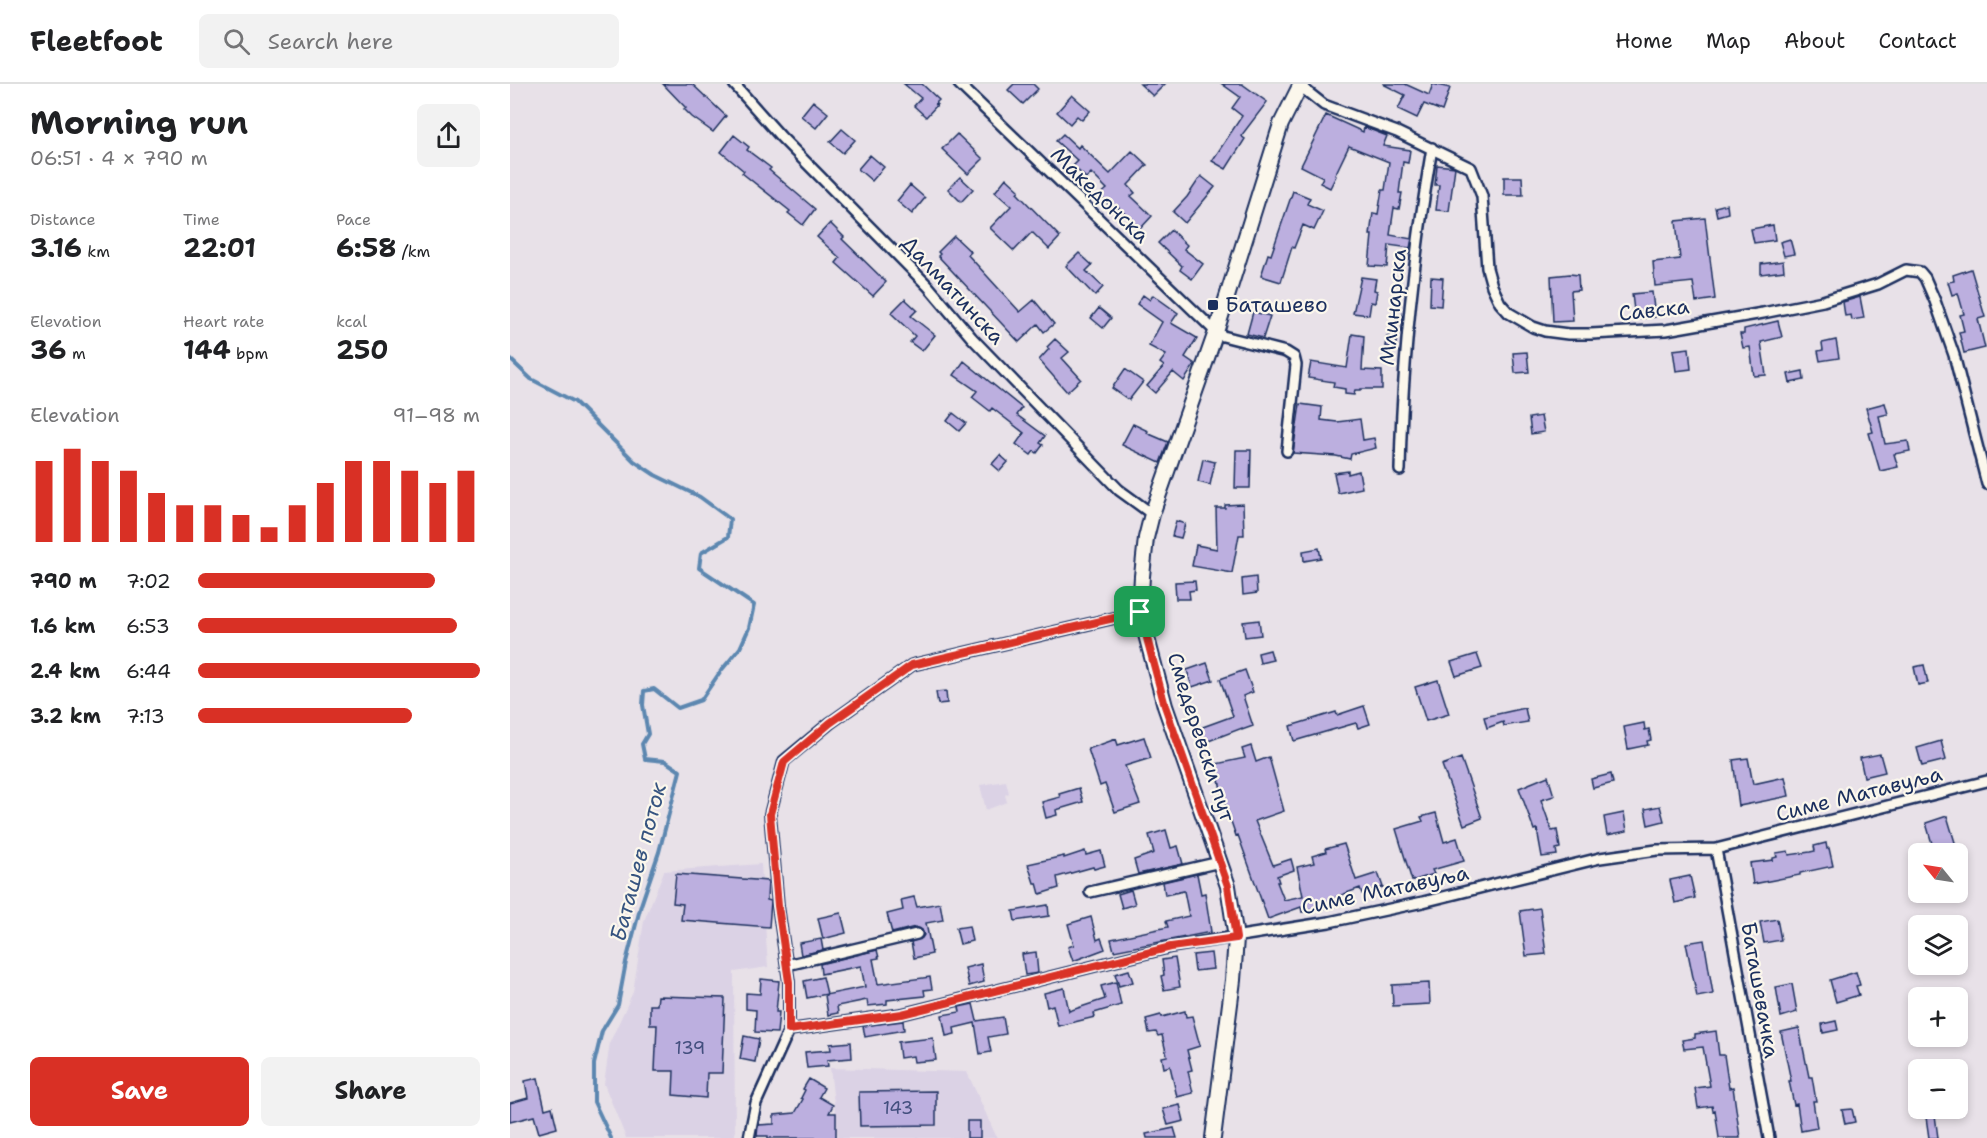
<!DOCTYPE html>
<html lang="en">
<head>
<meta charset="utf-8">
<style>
	:root { --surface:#fff; --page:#f2f2f2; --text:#202124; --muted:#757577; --line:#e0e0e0; --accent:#d93025 }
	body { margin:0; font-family:"Shantell Sans",sans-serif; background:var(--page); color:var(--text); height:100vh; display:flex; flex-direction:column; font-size:22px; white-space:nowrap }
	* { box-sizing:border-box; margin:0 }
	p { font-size:20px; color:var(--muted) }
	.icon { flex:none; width:33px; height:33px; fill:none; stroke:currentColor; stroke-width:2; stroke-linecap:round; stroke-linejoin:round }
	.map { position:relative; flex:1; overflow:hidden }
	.drawer { display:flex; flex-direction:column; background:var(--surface); width:510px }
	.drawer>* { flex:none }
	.needle { width:39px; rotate:300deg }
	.buttons { position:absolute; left:1398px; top:759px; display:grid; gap:12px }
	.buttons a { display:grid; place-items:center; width:60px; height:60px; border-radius:9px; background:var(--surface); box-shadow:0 3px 9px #0003; font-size:30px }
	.pin { position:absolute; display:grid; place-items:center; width:51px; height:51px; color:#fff; margin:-26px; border-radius:12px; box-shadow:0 3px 9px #0006 }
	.round { display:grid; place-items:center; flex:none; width:63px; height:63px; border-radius:9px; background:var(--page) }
	.headline { display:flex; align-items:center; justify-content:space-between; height:102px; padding:0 30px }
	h1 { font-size:33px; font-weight:700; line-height:45px }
	.stats { display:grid; grid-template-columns:repeat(3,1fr); gap:9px; height:102px; padding:6px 30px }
	.stats div { display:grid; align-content:center }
	.stats b { font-size:26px; font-weight:700 }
	.stats small { font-size:16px; font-weight:400 }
	.stats p { font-size:16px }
	.chart { height:168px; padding:12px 30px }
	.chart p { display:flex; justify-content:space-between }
	.chart svg { width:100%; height:108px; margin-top:6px; stroke:var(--accent); stroke-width:6 }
	.action { display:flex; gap:12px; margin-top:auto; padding:12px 30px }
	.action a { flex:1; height:69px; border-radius:9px; background:var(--accent); color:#fff; font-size:24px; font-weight:700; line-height:69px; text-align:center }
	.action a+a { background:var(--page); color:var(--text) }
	ul { padding:0 30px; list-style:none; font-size:20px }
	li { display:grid; grid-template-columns:96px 72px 1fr; align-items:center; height:45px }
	li i { height:15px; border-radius:8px; background:var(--accent) }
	header { display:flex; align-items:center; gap:36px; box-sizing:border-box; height:84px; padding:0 30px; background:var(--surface); border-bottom:2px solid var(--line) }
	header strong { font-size:28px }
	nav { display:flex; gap:33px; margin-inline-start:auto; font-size:21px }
	.search { width:420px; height:54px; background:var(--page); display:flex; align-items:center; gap:15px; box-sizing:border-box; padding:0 21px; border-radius:9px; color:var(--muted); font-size:22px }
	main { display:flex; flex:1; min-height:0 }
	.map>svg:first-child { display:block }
	.built { fill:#dbd2e5 }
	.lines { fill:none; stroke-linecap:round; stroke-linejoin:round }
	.stream { stroke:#5c87b0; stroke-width:4 }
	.building { fill:#bcafdf; stroke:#1b2f5e; stroke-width:1.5 }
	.street-casing { stroke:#1b2f5e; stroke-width:14 }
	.secondary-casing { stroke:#1b2f5e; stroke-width:18 }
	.street { stroke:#fbf7ec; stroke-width:9 }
	.secondary { stroke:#fbf7ec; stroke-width:14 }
	.route-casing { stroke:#fff; stroke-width:12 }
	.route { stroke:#d93025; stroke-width:8 }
	.poi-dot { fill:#1b2f5e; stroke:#fbf7ec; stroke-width:2 }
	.labels { text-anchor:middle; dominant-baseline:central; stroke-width:4.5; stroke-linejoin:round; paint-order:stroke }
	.number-label { font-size:18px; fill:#434f7e }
	.street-label { font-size:21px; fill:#1b2f5e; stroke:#fbf7ec }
	.poi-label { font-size:21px; fill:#1b2f5e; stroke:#fbf7ec; text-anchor:start }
	.water-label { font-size:22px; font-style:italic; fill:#365480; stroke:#fbf7ec }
</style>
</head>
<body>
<header>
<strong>Fleetfoot</strong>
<div class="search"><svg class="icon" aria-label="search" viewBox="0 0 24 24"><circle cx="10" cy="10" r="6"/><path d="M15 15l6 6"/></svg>Search here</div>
<nav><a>Home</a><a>Map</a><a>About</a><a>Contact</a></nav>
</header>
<main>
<section class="drawer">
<div class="headline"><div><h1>Morning run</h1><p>06:51 · 4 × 790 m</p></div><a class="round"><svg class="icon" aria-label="share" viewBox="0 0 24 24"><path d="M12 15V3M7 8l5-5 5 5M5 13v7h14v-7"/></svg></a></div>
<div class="stats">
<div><p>Distance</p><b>3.16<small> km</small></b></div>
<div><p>Time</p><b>22:01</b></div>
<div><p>Pace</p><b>6:58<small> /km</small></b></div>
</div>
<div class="stats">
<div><p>Elevation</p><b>36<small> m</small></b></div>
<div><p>Heart rate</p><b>144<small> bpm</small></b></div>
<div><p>kcal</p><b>250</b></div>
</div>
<div class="chart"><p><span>Elevation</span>91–98 m</p>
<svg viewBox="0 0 160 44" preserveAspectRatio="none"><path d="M5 44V11M15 44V6M25 44V11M35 44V15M45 44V24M55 44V29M65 44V29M75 44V33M85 44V38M95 44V29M105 44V20M115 44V11M125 44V11M135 44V15M145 44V20M155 44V15"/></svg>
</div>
<ul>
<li><b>790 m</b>7:02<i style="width:84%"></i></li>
<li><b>1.6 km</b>6:53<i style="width:92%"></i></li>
<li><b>2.4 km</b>6:44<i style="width:100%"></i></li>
<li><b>3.2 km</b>7:13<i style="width:76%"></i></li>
</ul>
<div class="action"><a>Save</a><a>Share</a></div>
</section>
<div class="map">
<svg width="1477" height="1054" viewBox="0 0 1477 1054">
	<rect width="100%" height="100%" fill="#e8e1e8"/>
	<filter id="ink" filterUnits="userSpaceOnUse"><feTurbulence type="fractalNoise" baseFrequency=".0167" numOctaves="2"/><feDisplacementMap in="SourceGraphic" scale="12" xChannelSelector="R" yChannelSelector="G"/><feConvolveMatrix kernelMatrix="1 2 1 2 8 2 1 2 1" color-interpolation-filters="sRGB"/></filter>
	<g filter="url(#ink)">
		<path class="built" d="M496,697L499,709L495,711L497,718L476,726L470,701Z
			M251,780L258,883L224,888L225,1054H116L94,1000L100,958L123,908L134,837L154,787Z
			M320,984L457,988L487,1054H328Z"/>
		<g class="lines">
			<path class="stream" d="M0,275L21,295L65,318L124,377L145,391L190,413L220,435L218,453L191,469L189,484L244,521L239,544L230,564L210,588L191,616L168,624L144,605L134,607L133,621L138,650L132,660L135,675L155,677L170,687L149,768L131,821L116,878L108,921L92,947L84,980V1018L101,1054"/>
		</g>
		<path class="building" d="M153,0H182L216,32L203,48L182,33L174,25L176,24Z
			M394,0H412L429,16L425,20L427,21L416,33L404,22L411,14Z
			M504,0H523L528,5L513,20L498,6Z
			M630,0H655L643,12Z
			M712,0H732L757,18L731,52L735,55L716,85L702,77L732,32L722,24L730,13Z
			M873,0H895L919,11L923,0L940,4L932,27L914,20L907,34L888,25L895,11Z
			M562,11L580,27L572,36L567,32L560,40L547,28Z
			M303,17L318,29L306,44L291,32Z
			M816,31L853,48L854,43L877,52L873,62L900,66L898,79L893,78L889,109H892L889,125L884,124L880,151L902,155L900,164L879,161L877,183L859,182L862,151H860L863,129L868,130L872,106H875L879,78L839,62L825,91L826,92L820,104L810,99L813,93L791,82Z
			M332,45L345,56L333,69L320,58Z
			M447,50L473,75L458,90L432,65Z
			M553,50L568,64L570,61L600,90L622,67L637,81L618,101L625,109L621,112L642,132L630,145L608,123L604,127L590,111L597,105L581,89L576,94L563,82L568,77L546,57Z
			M224,51L239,63L237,66L261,84L259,86L305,125L293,141L278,129L280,127L232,89L234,87L211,68Z
			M360,71L374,83L362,97L348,85Z
			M927,81L945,83L939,127L926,126L929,101H925Z
			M691,92L705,103L675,139L663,128L677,113Z
			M450,93L463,105L451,118L438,105Z
			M994,93H1012L1013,111H994Z
			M496,94L509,106L507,109L550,153L539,165L522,148L504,167L480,144L501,122L485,108Z
			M400,101L415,114L402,130L387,117Z
			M783,107L800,114L797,120L813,127L804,146L793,141L784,164L782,163L771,198L751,192L758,170L761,171Z
			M1217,120L1218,129L1207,132L1205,123Z
			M1195,134L1205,215L1186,218L1183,198L1145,202L1143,178L1170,175L1166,137Z
			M320,139L334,153L332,155L376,198L363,212L326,179L330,174L307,153Z
			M1263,141L1265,156L1244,159L1241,145Z
			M661,146L677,161L674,165L693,180L682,195L670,186L672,182L648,159Z
			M444,152L461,168L458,171L510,228L524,216L544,240L534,248L528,240L509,258L428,172L430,170L428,168Z
			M1280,155L1284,170L1274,172L1270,158Z
			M569,169L582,181L576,187L593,203L585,212L556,182Z
			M1273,177L1274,187L1251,190V180Z
			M1461,185L1475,233L1468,235L1475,264L1454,269L1449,248L1454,247L1450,231L1454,230L1448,209L1442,211L1438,198L1444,197L1443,191Z
			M1060,190L1068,191L1069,206L1061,207L1063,237L1043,238L1041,192Z
			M851,193L866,195L864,206L867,207L865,219L861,218L859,231L843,229Z
			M921,193L933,194L931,222L920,221Z
			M1142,208L1145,233L1125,235L1122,210Z
			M633,211L640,216L643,211L668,229L661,239L687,254L675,273L685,280L674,297L663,288L645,309L637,302L654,282L650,279L656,271L639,262L652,238L627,220Z
			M1350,213L1354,234L1342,236L1341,231L1335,232L1333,218Z
			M395,215L407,226L401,232L425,251L412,267L400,258L405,252L381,229Z
			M589,224L601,234L593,244L581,234Z
			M743,228L760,232L753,254L737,250Z
			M1268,237L1272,253L1251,258L1256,291L1244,292L1240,263L1233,264L1230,250H1234V245Z
			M842,250L854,252L852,286L872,287V305H850V306H845L844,311L835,310V305L823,303L824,298L798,294L801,278L837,284Z
			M877,252L887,254L885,264L875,262Z
			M545,255L559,268L552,274L571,295L557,308L529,276L539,265L537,263Z
			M1326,256L1329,274L1310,277L1308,267L1313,266L1312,259Z
			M1179,264L1181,285L1166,287L1163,266Z
			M1017,268L1019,288L1005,289L1003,269Z
			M454,277L512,324L507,331L535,352L530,359L533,361L527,369L524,367L521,371L506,360L514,349L482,324L480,327L462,313L467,307L444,291Z
			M615,285L633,298L619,316L602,304Z
			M1293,287L1294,296L1280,299L1278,290Z
			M1375,319L1378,330L1369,332L1375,360L1398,357L1400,367L1384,370L1388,383L1370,387L1359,349L1363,348L1356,324Z
			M790,320L812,323L811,336L827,338L850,335L853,356L864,354L866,364L841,370L840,375L826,372L783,369Z
			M443,329L456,339L449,347L437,337Z
			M1031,332L1034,348L1021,350L1019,334Z
			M623,340L638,347L637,349L658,358L650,379L612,361Z
			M726,366H741L740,404H725Z
			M490,371L498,378L490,387L482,380Z
			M693,375L705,378L700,401L688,398Z
			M838,387V390L849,387L852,404L828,409L824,389Z
			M733,420L734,451H729L722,489L682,482L686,461L707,465L706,424H715V421Z
			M666,437L675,440L671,454L662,452Z
			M809,464L811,474L794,477L793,467Z
			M746,493L747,509L733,511L732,495Z
			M685,497L686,506L679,507L680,515H666L665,498Z
			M749,536L751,551L735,553L733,538Z
			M760,566L763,576L750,579L748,569Z
			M967,570L972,584L946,592L941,578Z
			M697,579L703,596L682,603L677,586Z
			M1414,581L1418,599L1408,601L1404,583Z
			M735,586L743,608L733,612L743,642L732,646V644L696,658L690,644L723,632L710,595Z
			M928,596L939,630L916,637L905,603Z
			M436,607L437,619L428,620L426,608Z
			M854,622L860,640L848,644L846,639L784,657L780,642L826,628L827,631Z
			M1015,624L1018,638L994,642L993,638L977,644L974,633Z
			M1134,639L1135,646L1139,645L1141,656L1137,657L1138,661L1118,665L1114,643Z
			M634,653L641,674L615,682L630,720L605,728L595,700L590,702L578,665L606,655L608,661Z
			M1431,657L1436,676L1412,682L1407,664Z
			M741,662L746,678L759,673L774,727L745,737L763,781L781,775L784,786L767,792L769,798H767L774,816L793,812L787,783L804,779L802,772L816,768L815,765L834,760L846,796L868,789L873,803L852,810L850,804L826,813L828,821L792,828L791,823L758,835L728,751L726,752L712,711L706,680L735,674L732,665Z
			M1370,670L1375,688L1354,693L1350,674Z
			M951,674L972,734L954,741L932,681Z
			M1238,674L1243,700L1275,693L1279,712L1229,722L1223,676Z
			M1101,690L1103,699L1083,704L1081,695Z
			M1038,692L1044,712L1031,716L1042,747L1047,746L1050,764L1046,765L1047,771L1032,773L1027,745L1024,746L1009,704Z
			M569,704L573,718L546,726L547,731L536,734L532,718L550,713L549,710Z
			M1150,722L1154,737L1138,741L1135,725Z
			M926,729L934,758L947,754L954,777L922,786L924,790L902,797L886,745L913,737L911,733Z
			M1114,729L1117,747L1097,751L1094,733Z
			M1437,732L1447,765L1433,770H1425L1416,739Z
			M656,746L661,764L668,762L673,780L628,790L624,776L644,769L639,751Z
			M1316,759L1317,765L1319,764L1323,782L1290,789V791L1243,800L1240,779L1263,776V774L1267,773L1266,769L1278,767L1279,771L1300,768L1305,767L1304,762Z
			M575,767L576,771L591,767L595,782L584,785L583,783L547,793L549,804L530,810L527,799H524L518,780L554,772V774Z
			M166,790L258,797L257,816L261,817L259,843L171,836L173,820L163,819Z
			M687,790L691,810L695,809L701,848L604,867L601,855L658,843L656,837L679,832L674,807L655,811L653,798Z
			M1180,792L1185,814L1165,819L1160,796Z
			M621,806L625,820L612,824L608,810Z
			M404,813L407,823L430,819L433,836L416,839L422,870L404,874L401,858L412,854L414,851L412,846L405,843L382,849L377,830L393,826L391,816Z
			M538,821L539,832L505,837L503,827Z
			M1030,824L1036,870L1016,872L1010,827Z
			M331,829L336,849L313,855L308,834Z
			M581,833L587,856L591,854L595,865L563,877L558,863L564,861L558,840Z
			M1267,835L1271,856L1254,859L1250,838Z
			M459,842L462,857L450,860L446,844Z
			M311,855L313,866L291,871L289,859Z
			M1194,856L1203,910L1187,913L1176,859Z
			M367,866L369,874L363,875L368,900L420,893L422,905L414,906L415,912L377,916V920L358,922L357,916L327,922L328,929L318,931L315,911L355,903L351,882L311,890L310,880Z
			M526,868L528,889L515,891L512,870Z
			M701,869L703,885L685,887L683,871Z
			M665,874L670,903L654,906L651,892L654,891L652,876Z
			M471,880L474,898L459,902L455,884Z
			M619,886L623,898L609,902L605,890Z
			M1346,888L1350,901L1346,902L1349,911L1326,918L1320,896Z
			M313,893L317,910L297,914L294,897Z
			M251,895L269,897L266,928H269L267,949L245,948L246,926L236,925V909L250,910Z
			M606,898L611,921L584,929L585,933L548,942L543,921L537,923L534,909L554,904L559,927L595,915L591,902Z
			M919,899L920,920L883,922L882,901Z
			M1282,900L1287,928L1271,933L1266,903Z
			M148,912L215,914L212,989H197L196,1014L163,1011L164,987H145L147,941H140V921H147Z
			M463,920L467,937L493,933L496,950L478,953L481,968L470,970L465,939L444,944L445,950L436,952L432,931L450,928L449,923Z
			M675,927L676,933L682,932L690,962L677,966L682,986L678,987L683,1009L667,1013L660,982L654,984L652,973L657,972L652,951L648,952L646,948L639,949L636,935L651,931L652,933Z
			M393,937L394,946L355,953L353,942Z
			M1326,937L1328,946L1313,949L1312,940Z
			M1289,944L1299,993H1302L1306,1017H1303L1307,1044L1291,1047L1287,1020L1284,1021L1279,997H1281L1271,948Z
			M1206,947L1209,971H1214L1219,1004L1223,1003L1230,1054H1209L1205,1026L1203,1027L1202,1022L1188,1024L1185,1004L1200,1002L1193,963L1174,965L1172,956L1185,954V950Z
			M234,952L249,955L245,978L230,975Z
			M423,954L426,976L404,978L403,972L390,974L388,958Z
			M341,958L342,974L317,976L318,982L297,984L295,968L321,966L320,960Z
			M28,994L35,1025L42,1023L47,1044L29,1049L24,1032L0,1038V1019L18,1014L15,997Z
			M299,995L314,1004L309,1013L323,1021L319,1029H326V1054H258V1052H247L248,1041L264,1040V1031L285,1029L293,1015L291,1014L295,1006L293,1005Z
			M426,1007V1041L350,1042L349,1008Z
			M670,1021L674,1037L658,1041L653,1025Z
			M1342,1025L1345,1038L1335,1040L1332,1026Z
			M1425,1031L1428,1054H1419L1416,1033Z
			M457,1037H470V1054H457Z
			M664,1044L667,1054H637L636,1050Z"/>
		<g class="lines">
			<g class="street-casing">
				<path id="street" d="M224,0L271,53L418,202L462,254L609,406L642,430
					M449,0L706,248L713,252L776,268L784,273L786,281L777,367
					M790,2L814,21L887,48L961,84L972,112L977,184L982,202L990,219L999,229L1023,243L1035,247L1058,250H1081L1156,246L1253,229L1313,217L1368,200L1396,186L1410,188L1415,194L1425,217L1444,271L1477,400
					M890,386C892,279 904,170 922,64
					M1206,765L1259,1054
					M580,808L710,778
					M277,881L407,850
					M279,946L392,930L661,863L819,838L913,818L1090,774L1147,766L1206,765L1477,697
					M239,1054L246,1019L279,946V898L268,822L260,730L274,677L320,639L402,581L630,528"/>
			</g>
			<g class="secondary-casing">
				<path id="secondary" d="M703,1054L723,896L726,854L718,802L655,622L630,528L632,492L636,454L642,430L706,248L771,40L791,0"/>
			</g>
			<use href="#street" class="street"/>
			<use href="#secondary" class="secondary"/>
		</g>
	</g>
	<g class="lines" filter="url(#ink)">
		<g class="route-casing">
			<path id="route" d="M630,528L655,622L718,802L726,854L661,863L392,930L279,946V898L268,822L260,730L274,678L320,639L402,581Z"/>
		</g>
		<use href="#route" class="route"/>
	</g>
	<rect class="poi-dot" x="697" y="215" width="12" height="12" rx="3"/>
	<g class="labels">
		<g class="number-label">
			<text x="180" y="964">139</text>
			<text x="388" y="1024">143</text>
		</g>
		<g class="street-label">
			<text transform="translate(590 111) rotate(44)">Македонска</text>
			<text transform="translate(443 206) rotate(47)">Далматинска</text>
			<text transform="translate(883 223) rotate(-84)">Млинарска</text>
			<text transform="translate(1144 226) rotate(-6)">Савска</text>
			<text transform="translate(691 653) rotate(72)">Смедеревски пут</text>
			<text transform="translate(1349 710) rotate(-14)">Симе Матавуља</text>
			<text transform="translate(875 806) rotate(-12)">Симе Матавуља</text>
			<text transform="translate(1250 906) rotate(80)">Баташевачка</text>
		</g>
		<g class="poi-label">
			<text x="715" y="221">Баташево</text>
		</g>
		<g class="water-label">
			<text transform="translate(128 778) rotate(-75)">Баташев поток</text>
		</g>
	</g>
</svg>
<div class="buttons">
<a><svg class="needle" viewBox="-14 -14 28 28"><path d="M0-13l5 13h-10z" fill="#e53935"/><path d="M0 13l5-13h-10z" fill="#757577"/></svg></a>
<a><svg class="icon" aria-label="layers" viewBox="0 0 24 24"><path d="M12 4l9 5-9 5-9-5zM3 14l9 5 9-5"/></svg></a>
<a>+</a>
<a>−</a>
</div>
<div class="pin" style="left:630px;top:528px;background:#1e9e55"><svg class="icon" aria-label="arrive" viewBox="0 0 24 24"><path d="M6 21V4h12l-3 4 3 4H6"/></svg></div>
</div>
</main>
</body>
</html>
